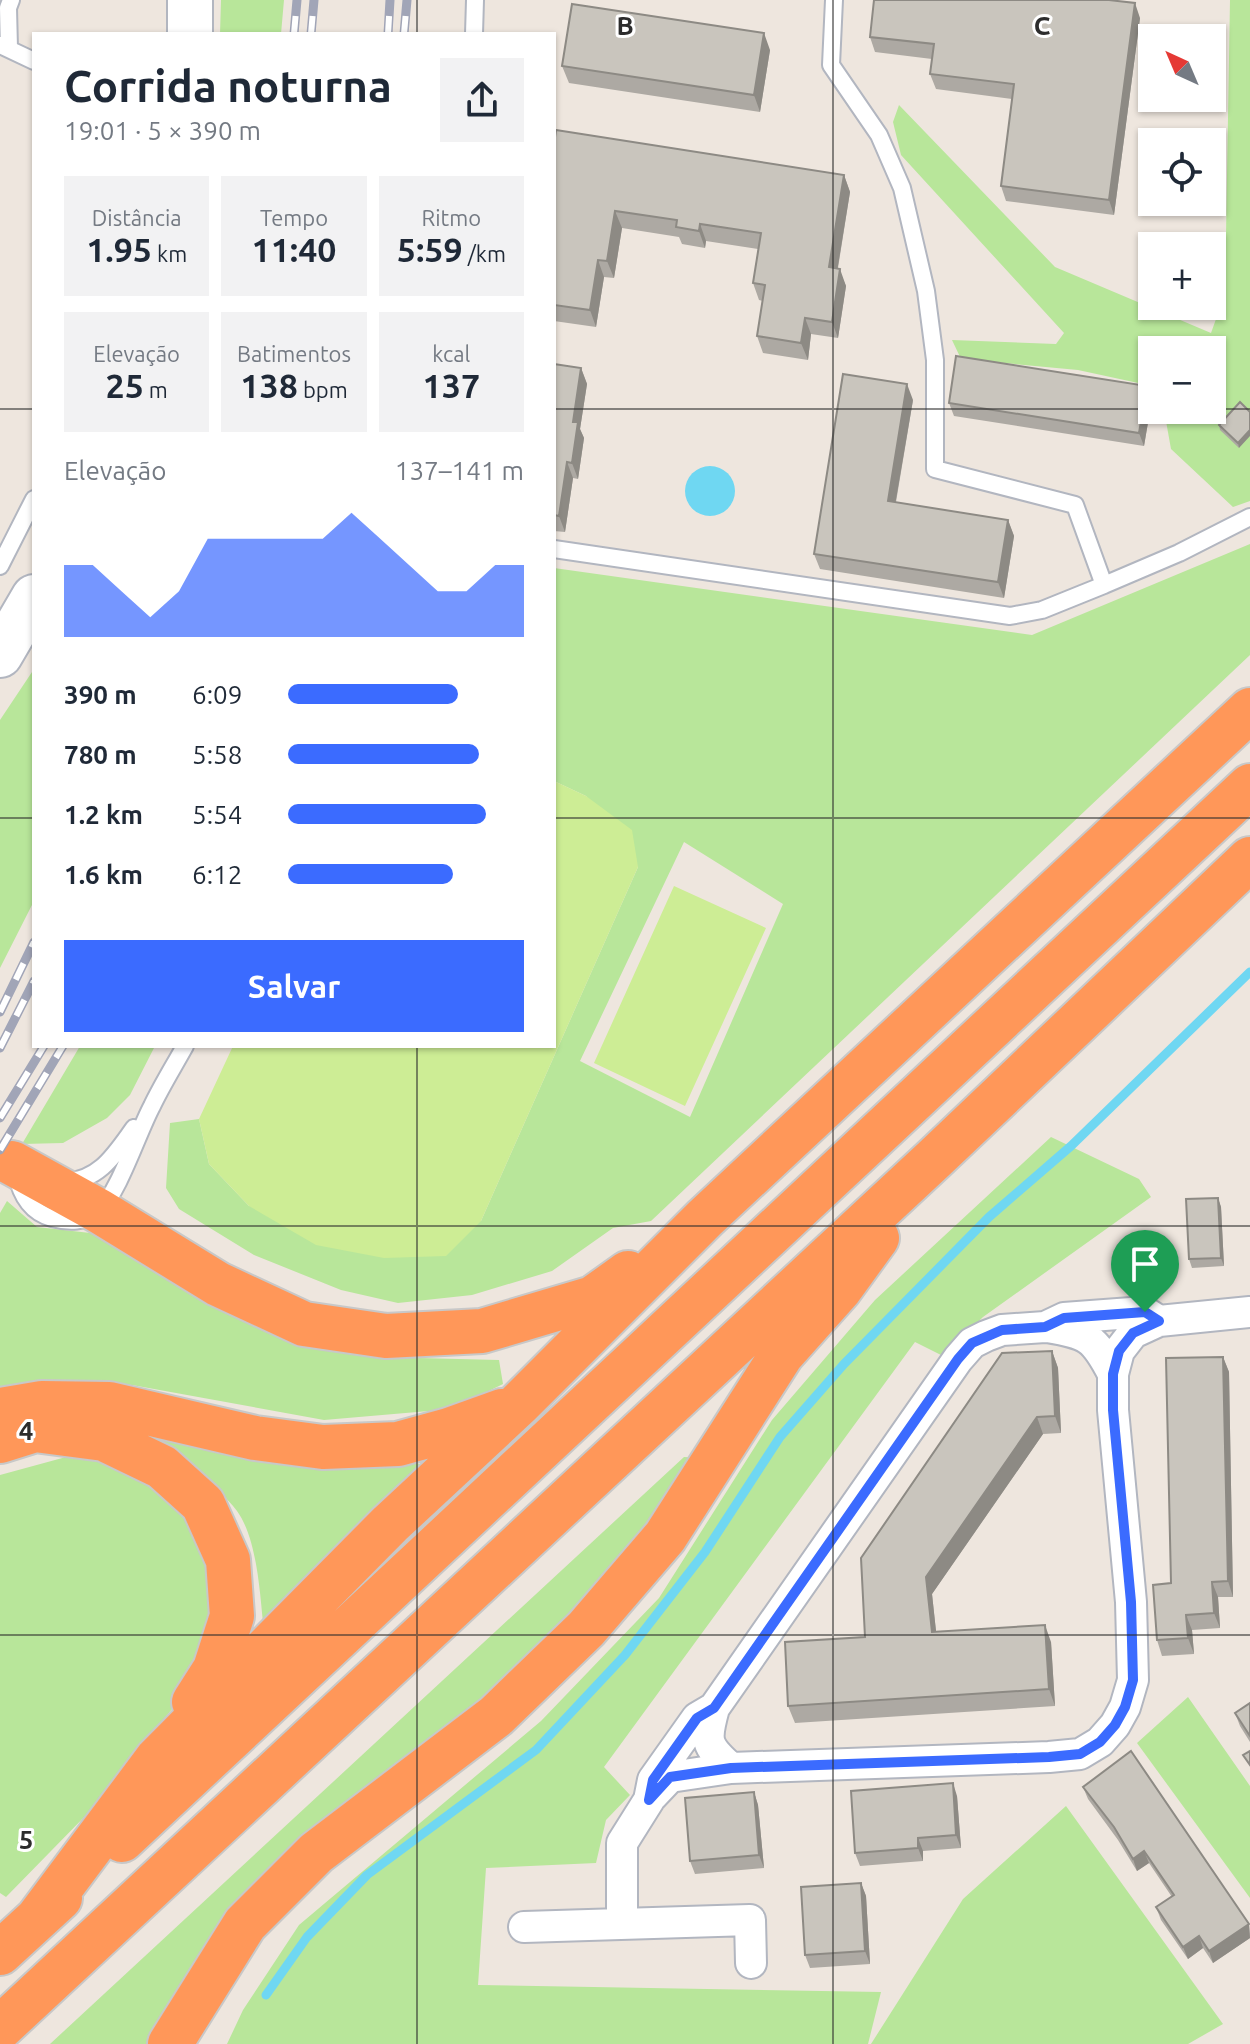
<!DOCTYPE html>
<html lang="pt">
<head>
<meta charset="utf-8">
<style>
	:root { --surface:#fff; --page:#f2f2f3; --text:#1f2937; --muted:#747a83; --accent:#3b6bff }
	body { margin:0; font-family:Ubuntu,sans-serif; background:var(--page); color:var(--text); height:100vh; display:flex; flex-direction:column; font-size:30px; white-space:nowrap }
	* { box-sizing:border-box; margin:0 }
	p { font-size:26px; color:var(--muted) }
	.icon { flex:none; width:44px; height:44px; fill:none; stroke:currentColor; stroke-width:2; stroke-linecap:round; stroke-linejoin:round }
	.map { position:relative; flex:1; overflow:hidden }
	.details { position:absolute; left:32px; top:32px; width:524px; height:1016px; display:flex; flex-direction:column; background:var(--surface); border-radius:0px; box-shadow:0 2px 6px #0004 }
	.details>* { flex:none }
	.needle { width:52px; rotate:316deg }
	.controls { position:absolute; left:1138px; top:24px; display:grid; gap:16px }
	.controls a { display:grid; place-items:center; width:88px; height:88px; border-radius:0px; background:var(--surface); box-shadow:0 2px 6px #0004; font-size:40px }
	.pin { position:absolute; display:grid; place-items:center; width:68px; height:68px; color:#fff; margin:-82px -34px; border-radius:50% 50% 50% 0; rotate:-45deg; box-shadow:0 0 8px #0007 }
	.pin .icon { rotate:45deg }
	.round { display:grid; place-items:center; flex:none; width:84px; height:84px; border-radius:0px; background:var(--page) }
	.overview { display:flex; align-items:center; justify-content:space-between; height:136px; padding:0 32px }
	h1 { font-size:44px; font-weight:700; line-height:60px }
	.figures { display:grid; grid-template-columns:repeat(3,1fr); gap:12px; height:136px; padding:8px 32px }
	.figures div { display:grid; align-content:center; border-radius:0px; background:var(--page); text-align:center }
	.figures b { font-size:34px; font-weight:700 }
	.figures small { font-size:22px; font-weight:400 }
	.figures p { font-size:22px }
	.chart { height:224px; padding:16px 32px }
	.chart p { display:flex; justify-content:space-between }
	.chart svg { width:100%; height:144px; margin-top:8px; fill:var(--accent); opacity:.7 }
	.cta { display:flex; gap:16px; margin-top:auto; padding:16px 32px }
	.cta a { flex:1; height:92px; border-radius:0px; background:var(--accent); color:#fff; font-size:32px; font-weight:700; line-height:92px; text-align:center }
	ul { padding:0 32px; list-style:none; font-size:26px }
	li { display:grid; grid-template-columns:128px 96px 1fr; align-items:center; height:60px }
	li i { height:20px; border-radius:10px; background:var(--accent) }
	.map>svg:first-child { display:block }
	.green { fill:#b8e69a; fill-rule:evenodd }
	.pitch { fill:#cded95 }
	.water { fill:#6fd7f2 }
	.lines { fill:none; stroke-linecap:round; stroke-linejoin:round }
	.stream { stroke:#6fd7f2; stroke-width:9 }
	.lane-casing { stroke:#b2b6c0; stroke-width:20 }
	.street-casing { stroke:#b2b6c0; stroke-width:34 }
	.secondary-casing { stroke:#b2b6c0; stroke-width:48 }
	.highway-casing { stroke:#c8c8c8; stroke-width:48 }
	.lane { stroke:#fff; stroke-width:16 }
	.street { stroke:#fff; stroke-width:30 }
	.secondary { stroke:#fff; stroke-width:44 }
	.highway { stroke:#ff9759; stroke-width:44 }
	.rail-casing { stroke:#a1a5b7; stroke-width:9 }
	.rail { stroke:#fff; stroke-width:6; stroke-dasharray:18; stroke-linecap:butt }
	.wall { fill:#ada9a3 }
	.shaded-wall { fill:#8d8a84 }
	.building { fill:#c9c5bd; stroke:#8d8a84; stroke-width:2 }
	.route-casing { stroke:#fff; stroke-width:16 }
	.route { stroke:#3b6bff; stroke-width:10 }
	.grid { fill:none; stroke:#2c2c2c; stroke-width:2; stroke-opacity:0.55 }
	.grid-label { font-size:26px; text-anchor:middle; font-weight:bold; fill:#2c2c2c; stroke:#fff; stroke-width:6; stroke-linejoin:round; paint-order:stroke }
</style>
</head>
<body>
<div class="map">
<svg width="1250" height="2044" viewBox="0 0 1250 2044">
	<rect width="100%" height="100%" fill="#eee6de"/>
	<path class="green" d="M221,0H284L281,34H220Z
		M1230,0H1250V501L1233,507L1171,449L1164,410H1212V350H1152V386L1078,370L961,359L952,340L1056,344L1064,333L901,155L893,122L899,105L1055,267L1211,333L1225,294Z
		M1250,544V655L651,1221L613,1228L552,1271L472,1295L398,1303L341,1290L254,1255L179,1209L166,1188L170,1123L199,1119L209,1164L249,1206L481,1221L638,867L586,796L554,781V568L1032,635ZM684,842L783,904L690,1117L580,1061Z
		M34,669V901L0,968V720Z
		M80,1046H155L130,1095L107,1118L63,1143L22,1144Z
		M1051,1137L1139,1179L1151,1197L983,1317L943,1356L915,1342L604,1767L630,1795L606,1820L596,1863L486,1868L478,1985L881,1992L868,2044H227L243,2010L299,1925L541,1721L659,1598L772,1420L875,1300Z
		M7,1201L37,1227L108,1235L334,1348L378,1357L499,1360L503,1384L452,1409L324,1420L132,1385L42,1380L0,1389V1213Z
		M157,1426L400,1459L432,1467L264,1632C260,1597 258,1540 237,1511C216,1483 183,1464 155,1445Z
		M66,1457L105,1462L142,1476L184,1508L219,1597L203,1670L95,1806L6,1897L0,1893V1475Z
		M684,1457L704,1458L589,1612L155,2044H50Z
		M1188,1697L1250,1786V1898L1137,1743Z
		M1066,1806L1223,2024L1188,2044H871L963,1899Z"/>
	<path class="pitch" d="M554,781L586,796L632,830L638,867L481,1221L446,1256L384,1258L316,1245L249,1206L209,1164L199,1119L233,1046H554Z
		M674,886L766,928L685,1106L594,1063Z"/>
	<path class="water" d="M685 491a25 25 0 1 1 50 0a25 25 0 1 1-50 0Z"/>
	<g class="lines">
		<path class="stream" d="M266,1995L307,1937L367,1875L536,1750L625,1655L705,1552L780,1437L844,1364L989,1217L1071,1146L1250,972"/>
		<g class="lane-casing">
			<path id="lane" d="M834,0L831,65L879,135L902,188L926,291L935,360V469L1075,505L1104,585L1179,553L1250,517
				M474,34L475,0
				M0,45L34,61
				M9,48L8,8L11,0
				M554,549L1010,616L1042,610L1104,585
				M0,566L34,499
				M16,1172C20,1193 30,1212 52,1218C67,1222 87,1223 99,1211C119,1192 138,1132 152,1106C162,1085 174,1066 185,1046
				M65,1182C100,1180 115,1154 134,1128"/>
		</g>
		<g class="street-casing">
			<path id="street" d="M1047,1327C1088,1334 1094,1337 1113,1374
				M714,1708C705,1741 705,1745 731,1768
				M652,1796L670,1777L731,1768L1049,1757L1080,1754L1100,1742L1115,1725L1125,1707L1133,1680L1131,1602L1113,1410V1374L1119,1351L1133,1333L1159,1321
				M622,1923V1843L649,1800L653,1780L697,1718L714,1708L958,1359L972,1343L986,1336L1002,1330L1045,1327L1064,1318L1145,1312L1159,1321L1250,1312
				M524,1927L750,1920L751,1963"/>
		</g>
		<g class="secondary-casing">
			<path id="secondary" d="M190,0V34
				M0,655L34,597"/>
		</g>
		<g class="highway-casing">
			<path id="highway" d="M12,1163L99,1211L218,1284L304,1324L386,1336L482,1331L593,1298L628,1273
				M0,1410L42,1403L109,1404L255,1438L323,1447L398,1444L449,1430L502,1411
				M0,1441L35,1430L104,1439L162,1467L203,1504L228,1560L232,1616L215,1669L194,1702
				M122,1840L1250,786
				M38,1918L157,1759L390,1524L519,1404L705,1218L1250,710
				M0,1953L60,1898
				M0,2028L933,1160L1250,859
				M170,2044L245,1924L316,1853L496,1716L586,1629L665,1537L782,1354L840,1289L877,1238"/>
		</g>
		<use href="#lane" class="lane"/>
		<use href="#street" class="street"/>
		<use href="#secondary" class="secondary"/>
		<use href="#highway" class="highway"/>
		<g class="rail-casing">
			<path id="rail" d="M294,34L297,0
				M311,34L314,0
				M388,34L390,0
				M404,34L407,0
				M0,1012L34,942
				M0,1048L34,981
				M0,1118L44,1046
				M0,1150L63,1046"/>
		</g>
		<use href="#rail" class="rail"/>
	</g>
	<path class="wall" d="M1140,18L1114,215L1006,201L1001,186L1012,99L936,89L930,74L932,59L875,52L870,37Z
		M770,50L760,112L569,83L562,66Z
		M554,144L844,175L850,192L838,268L846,286L838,338L811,334L808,360L763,353L757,336L763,301L759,300L753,283L758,249L706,241L705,248L682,244L679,237L622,228L614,278L604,277L596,327L554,321Z
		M554,364L581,368L587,384L580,429L584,438L578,479L573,478L565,532L554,531Z
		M1152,399L1144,446L954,416L949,403Z
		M913,400L896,502L1008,520L1014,536L1004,598L820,569L814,554Z
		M1240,402L1239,448L1220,430L1219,425Z
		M1218,1198L1221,1207L1224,1266L1192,1268L1189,1259Z
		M1052,1351L1058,1368L1061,1433L1043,1434L932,1594L936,1632L1051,1642L1055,1706L795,1723L788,1706L865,1637Z
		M1223,1357L1229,1372L1233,1597H1218L1220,1628L1192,1630L1194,1654L1162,1656L1157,1640Z
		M1250,1703V1742L1240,1726L1235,1713Z
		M1083,1787L1249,1924L1250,1938L1213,1963L1203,1948L1188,1959L1161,1920L1156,1907L1172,1897L1149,1863L1137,1871L1118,1840L1088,1799Z
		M754,1792L758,1805L764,1868L695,1874L690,1861Z
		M957,1796L961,1848L923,1851V1861L860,1866L855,1853Z
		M861,1883L866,1896L870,1964L810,1968L805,1955Z"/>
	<path class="shaded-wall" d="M1135,3L1140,18L1114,215L1109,200Z
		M764,33L770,50L760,112L754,95Z
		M844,175L850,192L835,284L829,267Z
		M615,211L622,228L614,278L607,261Z
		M700,224L706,241L705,248L699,231Z
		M598,260L604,277L596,327L590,310Z
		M840,269L846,286L838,338L832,322Z
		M805,318L811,334L808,360L801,343Z
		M581,368L587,384L580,429L584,438L578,479L572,463L573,422Z
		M907,384L913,400L893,517L888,501Z
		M1147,386L1152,399L1144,446L1139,433Z
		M1250,430V436L1239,448L1238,443Z
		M567,462L573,478L565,532L559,516Z
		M1008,520L1014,536L1004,598L998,582Z
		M1218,1198L1221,1207L1224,1266L1221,1258Z
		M1052,1351L1058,1368L1061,1433L1055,1416Z
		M1223,1357L1229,1372L1233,1597L1228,1581Z
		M1037,1417L1043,1434L932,1594L938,1649L932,1632L926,1577Z
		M1212,1582L1218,1597L1220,1628L1214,1613Z
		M1186,1615L1192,1630L1194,1654L1188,1638Z
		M1045,1625L1051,1642L1055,1706L1049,1689Z
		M953,1783L957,1796L961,1848L956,1835Z
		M754,1792L758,1805L764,1868L759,1855Z
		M918,1838L923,1851V1861L918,1848Z
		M1144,1851L1149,1863L1137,1871L1133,1859Z
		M861,1883L866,1896L870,1964L865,1951Z
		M1249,1924L1250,1938L1213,1963L1209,1951Z
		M1199,1936L1203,1948L1188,1959L1183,1947Z"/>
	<path class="building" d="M874,0H1109L1135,3L1109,200L1001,186L1014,84L930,74L934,44L870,37Z
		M572,4L764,33L754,95L562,66Z
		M556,130L844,175L829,267L840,269L832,322L805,318L801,343L757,336L765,285L753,283L761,233L700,224L699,231L676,227L677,220L615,211L607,261L598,260L590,310L554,305V144Z
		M956,356L1147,386L1139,433L949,403Z
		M554,364L581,368L573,422H578L572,463L567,462L559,516L554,515Z
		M843,374L907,384L888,501L1008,520L998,582L814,554Z
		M1240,402L1250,412V430L1238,443L1219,425Z
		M1218,1198L1221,1258L1189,1259L1186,1199Z
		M1052,1351L1055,1416L1037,1417L926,1577L932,1632L1045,1625L1049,1689L788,1706L785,1642L865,1637L861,1558L1002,1353Z
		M1223,1357L1228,1581L1212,1582L1214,1613L1186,1615L1188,1638L1157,1640L1153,1585L1171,1583L1166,1358Z
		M1250,1703V1736L1235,1713Z
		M1131,1751L1249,1924L1209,1951L1199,1936L1183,1947L1156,1907L1174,1895L1144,1851L1133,1859L1114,1827L1083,1787Z
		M1250,1751V1765L1243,1755Z
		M953,1783L956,1835L918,1838V1848L855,1853L851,1791Z
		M754,1792L759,1855L690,1861L685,1798Z
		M861,1883L865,1951L805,1955L801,1887Z"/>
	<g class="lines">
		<g class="route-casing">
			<path id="route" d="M1145,1312L1159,1321L1133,1333L1119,1351L1113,1374V1410L1131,1602L1133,1680L1125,1707L1115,1725L1100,1742L1080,1754L1049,1757L731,1768L670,1777L649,1800L653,1780L697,1718L714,1708L958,1359L972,1343L1002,1330L1045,1327L1064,1318Z"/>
		</g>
		<use href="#route" class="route"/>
	</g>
	<path class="grid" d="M417,0V34M833,0V2044M0,409H34M554,409H1152M1212,409H1250M0,818H34M554,818H1250M417,1046V2044M0,1226H1250M0,1635H1250"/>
	<g class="grid-label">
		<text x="625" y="35">B</text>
		<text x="1042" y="35">C</text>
		<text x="26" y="1440">4</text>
		<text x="26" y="1849">5</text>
	</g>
</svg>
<div class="controls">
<a><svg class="needle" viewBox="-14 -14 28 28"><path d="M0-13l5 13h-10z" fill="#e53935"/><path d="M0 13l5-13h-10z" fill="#747a83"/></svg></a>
<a><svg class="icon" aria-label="locate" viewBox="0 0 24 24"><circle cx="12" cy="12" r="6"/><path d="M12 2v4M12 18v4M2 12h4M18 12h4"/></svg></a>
<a>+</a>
<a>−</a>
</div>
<div class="pin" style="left:1145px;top:1312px;background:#1e9e55"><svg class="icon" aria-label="arrive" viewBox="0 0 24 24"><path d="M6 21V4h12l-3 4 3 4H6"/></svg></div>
<section class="details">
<div class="overview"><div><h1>Corrida noturna</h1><p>19:01 · 5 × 390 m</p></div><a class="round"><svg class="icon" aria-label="share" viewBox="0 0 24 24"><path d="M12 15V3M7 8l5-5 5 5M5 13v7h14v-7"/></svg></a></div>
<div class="figures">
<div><p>Distância</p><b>1.95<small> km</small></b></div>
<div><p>Tempo</p><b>11:40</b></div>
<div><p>Ritmo</p><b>5:59<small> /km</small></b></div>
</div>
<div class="figures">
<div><p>Elevação</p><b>25<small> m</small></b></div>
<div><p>Batimentos</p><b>138<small> bpm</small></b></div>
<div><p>kcal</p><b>137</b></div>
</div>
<div class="chart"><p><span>Elevação</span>137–141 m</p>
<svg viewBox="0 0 160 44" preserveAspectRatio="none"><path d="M0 44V22L10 22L20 30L30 38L40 30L50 14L60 14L70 14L80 14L90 14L100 6L110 14L120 22L130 30L140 30L150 22L160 22V44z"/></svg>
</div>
<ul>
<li><b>390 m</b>6:09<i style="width:72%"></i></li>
<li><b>780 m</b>5:58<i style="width:81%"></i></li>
<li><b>1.2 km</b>5:54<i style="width:84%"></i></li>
<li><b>1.6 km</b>6:12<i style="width:70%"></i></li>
</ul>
<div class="cta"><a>Salvar</a></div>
</section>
</div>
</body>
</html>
